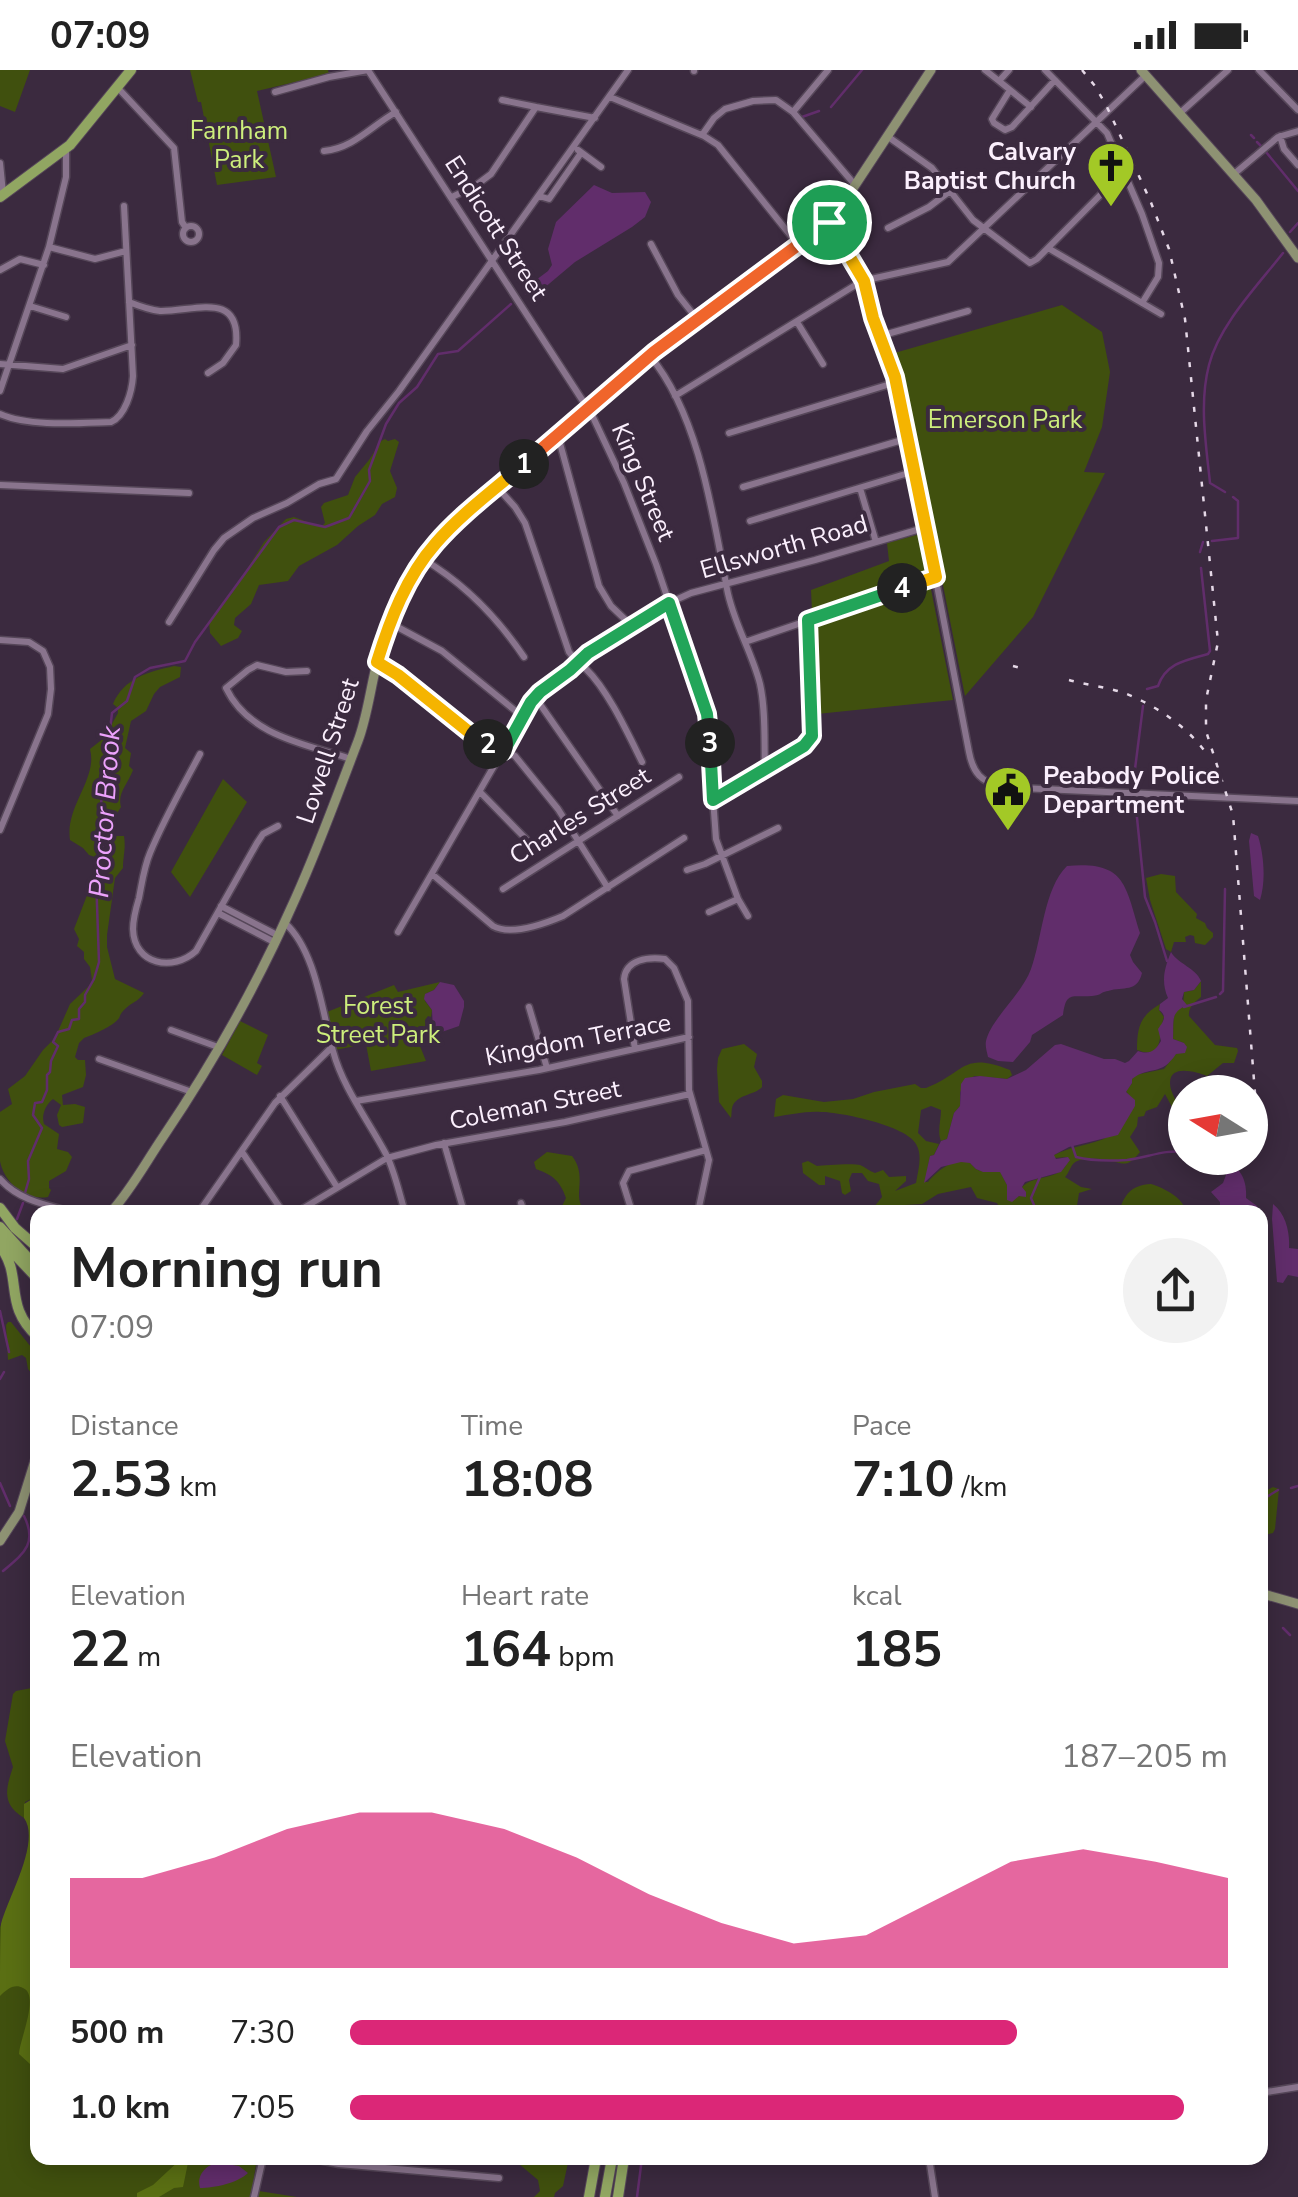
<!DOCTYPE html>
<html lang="en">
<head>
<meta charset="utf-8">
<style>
	:root { --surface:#fff; --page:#f2f2f2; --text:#222; --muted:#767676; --accent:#db2777 }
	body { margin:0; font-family:"Nunito Sans",sans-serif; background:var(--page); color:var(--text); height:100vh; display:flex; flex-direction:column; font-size:38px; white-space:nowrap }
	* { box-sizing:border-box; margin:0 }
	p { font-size:32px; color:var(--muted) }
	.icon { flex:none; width:55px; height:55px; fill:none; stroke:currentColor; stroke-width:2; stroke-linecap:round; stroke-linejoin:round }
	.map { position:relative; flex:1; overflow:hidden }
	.panel { position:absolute; left:30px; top:1135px; width:1238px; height:960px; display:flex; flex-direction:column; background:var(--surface); border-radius:20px; box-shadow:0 5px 25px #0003 }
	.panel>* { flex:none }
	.needle { width:65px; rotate:281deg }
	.tools { position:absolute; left:1168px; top:1005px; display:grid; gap:20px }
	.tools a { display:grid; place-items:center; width:100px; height:100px; border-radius:50%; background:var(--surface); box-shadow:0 5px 25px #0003; font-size:50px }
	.pin { position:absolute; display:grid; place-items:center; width:85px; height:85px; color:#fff; margin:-42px; border:5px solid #fff; border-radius:50%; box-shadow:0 2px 10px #0007 }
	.km { position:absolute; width:50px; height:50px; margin:-25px; border-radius:50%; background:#222; color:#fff; font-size:28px; line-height:50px; text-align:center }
	.round { display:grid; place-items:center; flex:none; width:105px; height:105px; border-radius:52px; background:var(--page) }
	.summary { display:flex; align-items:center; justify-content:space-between; height:170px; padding:0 40px }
	h1 { font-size:55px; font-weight:700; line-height:75px }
	.stats { display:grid; grid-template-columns:repeat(3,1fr); gap:15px; height:170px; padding:10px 40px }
	.stats div { display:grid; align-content:center }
	.stats b { font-size:50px; font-weight:700 }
	.stats small { font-size:28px; font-weight:400 }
	.stats p { font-size:28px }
	.chart { height:280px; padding:20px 40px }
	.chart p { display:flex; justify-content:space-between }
	.chart svg { width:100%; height:180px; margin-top:10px; fill:var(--accent); opacity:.7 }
	ul { padding:0 40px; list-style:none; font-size:32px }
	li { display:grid; grid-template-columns:160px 120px 1fr; align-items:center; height:75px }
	li i { height:25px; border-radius:12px; background:var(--accent) }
	.status { display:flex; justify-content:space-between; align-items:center; height:70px; padding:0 50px; background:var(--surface); direction:ltr }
	.status svg { height:28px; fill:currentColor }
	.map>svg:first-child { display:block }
	.green { fill:#40500e }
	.forest { fill:#5a6f13 }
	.water { fill:#612d6b }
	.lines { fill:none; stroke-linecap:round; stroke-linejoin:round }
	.stream { stroke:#612d6b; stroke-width:2.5 }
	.minor-casing { stroke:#564759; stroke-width:9 }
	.major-casing { stroke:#564759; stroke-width:11 }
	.highway-casing { stroke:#564759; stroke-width:12 }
	.minor { stroke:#89748d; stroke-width:6 }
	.major { stroke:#8e9273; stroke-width:9 }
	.highway { stroke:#91a662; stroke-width:10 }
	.rail { stroke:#e5d8e7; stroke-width:2.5; stroke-dasharray:5 10; stroke-linecap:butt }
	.split-1-casing { stroke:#fff; stroke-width:20 }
	.split-2-casing { stroke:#fff; stroke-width:20 }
	.split-3-casing { stroke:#fff; stroke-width:20 }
	.split-4-casing { stroke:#fff; stroke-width:20 }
	.split-5-casing { stroke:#fff; stroke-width:20 }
	.split-1 { stroke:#f0652b; stroke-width:12 }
	.split-2 { stroke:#f5b400; stroke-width:12 }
	.split-3 { stroke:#22a559; stroke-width:12 }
	.split-4 { stroke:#22a559; stroke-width:12 }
	.split-5 { stroke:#f5b400; stroke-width:12 }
	.labels { text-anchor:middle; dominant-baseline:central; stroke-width:8; stroke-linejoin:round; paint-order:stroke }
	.park-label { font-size:25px; fill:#cdee7c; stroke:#3b2a3f }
	.poi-label { font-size:25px; font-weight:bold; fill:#fbeffd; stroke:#3b2a3f; text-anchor:end }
	.street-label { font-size:25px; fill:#fbeffd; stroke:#3b2a3f }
	.water-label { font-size:28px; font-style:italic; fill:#eca2fc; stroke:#3b2a3f }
</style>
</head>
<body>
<div class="status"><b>07:09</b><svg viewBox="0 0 49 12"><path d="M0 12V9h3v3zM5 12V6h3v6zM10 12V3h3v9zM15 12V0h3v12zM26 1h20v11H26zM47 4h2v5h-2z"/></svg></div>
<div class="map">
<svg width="1298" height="2127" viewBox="0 0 1298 2127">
	<rect width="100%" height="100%" fill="#3b2a3f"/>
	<path class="green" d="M0,0H30L15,42L0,36Z
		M190,0H328L329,4L257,21L276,107L217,115L201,32H198Z
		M1062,235L1102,262L1110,302L1102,357L1084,402L1105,403L1033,547L965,626L908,339L903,314L891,284Z
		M385,369L388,371L395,369L399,372L390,401L397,418L395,427L382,434L375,445L358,456L337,475L299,496L288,511L259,515L251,534L235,548L234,555L242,561L238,568L221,576L210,563L209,551L232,523L264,472L286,449L294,447L321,457L325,453L321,437L324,433L348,425L355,407L369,390L381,371Z
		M920,464L953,630L817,644L811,520L889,491L887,473Z
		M174,596L181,597L180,607L160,617L154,624L146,641L131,651L125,678L131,683L129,696L133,700C128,714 117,723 121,737L109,756L99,781L102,783H108L115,766H124C126,779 123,786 123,798L115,808L107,865V877L115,909L144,923C138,932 132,932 125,939C117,947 123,946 114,953C108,958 90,966 84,968L79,973L75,987L78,990H85L86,1005L83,1017L62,1025L63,1035L75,1034L85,1037L83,1053L62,1057L59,1055L57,1045L61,1035L53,1029C46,1034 41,1045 44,1054L59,1064L57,1079L68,1082L72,1087L66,1101L49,1111V1118L51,1120L48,1127C26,1131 4,1113 0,1091C0,1076 0,1057 0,1042L12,1034L8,1019L25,1006L43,980L55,968L70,934L89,916L92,910L90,897L84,889V882L77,876L79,869L74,859L101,789L89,785L83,778L70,770C65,736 98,709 90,679L104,668L118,643V638L113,634C124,608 148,602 174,596Z
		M223,709L247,732L190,827L171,802Z
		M1161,804L1175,806L1176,822L1197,844L1196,848L1205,853L1207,858L1213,863V867L1205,875L1195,873L1194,866L1190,865L1185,867L1186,872H1174L1171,882L1166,879L1150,830L1146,808Z
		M1201,911V927C1195,932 1188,937 1189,946L1215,975L1237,978L1238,981L1234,993H1223L1207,1006C1196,1002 1170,994 1170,1013C1170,1023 1177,1028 1177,1039L1172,1037L1165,1024L1157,1037L1146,1041L1144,1046L1138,1047L1137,1056L1130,1067L1140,1082C1127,1099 1124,1093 1106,1090C1098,1088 1079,1088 1074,1093C1070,1097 1069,1103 1065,1107L1081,1117L1092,1119L1079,1123L1077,1136L1071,1142H1002L997,1133L977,1128L971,1117L938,1124L922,1134L905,1135L898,1142H870L882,1127L879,1114L868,1111L862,1103H852L849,1110L851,1121L845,1125L842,1123L840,1111L825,1106V1115H819L803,1103L802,1093L808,1091L817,1096C823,1095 855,1093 860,1095C865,1097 869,1101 875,1103L883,1100L889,1107L906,1106V1111L895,1121L916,1113C918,1100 923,1086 916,1074C907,1056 841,1042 821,1042C805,1041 789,1045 774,1047L776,1029L783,1025L824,1032L853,1029L874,1022L915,1014L921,1018H926C966,1002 962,981 1010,1000L1012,1005L1007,1009L974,1006L960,1022V1036L954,1043L947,1069L941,1071C937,1062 941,1050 941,1040L931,1036L921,1040L918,1063L926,1071L939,1074L934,1085L930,1086L925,1112H928C936,1102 955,1086 970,1093C972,1094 973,1097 976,1099C983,1103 992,1102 1000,1101L1007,1115L1008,1129L1024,1125L1022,1117C1034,1105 1054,1110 1065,1097L1068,1087L1053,1088L1054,1085C1070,1077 1084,1076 1101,1070C1113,1066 1127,1047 1135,1035L1126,1021L1132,1013V1009L1135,1005L1164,999L1184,973L1173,969C1174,957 1170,941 1183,937L1184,922L1194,920Z
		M440,912L434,920L425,924V931L432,940L431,947L428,946L425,950L426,967L418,971L426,991L371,1001L366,974L335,980L327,942L394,915L398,922Z
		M1160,934L1159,940L1164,947C1158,963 1165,991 1137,980C1137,957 1140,946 1160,934Z
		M240,951L268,965L257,993L262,996L257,1005L222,985Z
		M744,974L757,984L754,997L762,1011V1017C755,1025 739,1024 733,1035C731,1039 732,1044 731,1048L719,1032L717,999L718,988L722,979Z
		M547,1082L572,1086C589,1108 570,1127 586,1142H559L566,1128C560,1111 553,1105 536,1099L534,1092Z
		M1151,1114C1164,1118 1184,1128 1186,1142H1119C1124,1125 1131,1115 1151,1114Z
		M8,1252H11L31,1277L37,1282V1305L32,1304L28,1299L26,1288L22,1285L8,1290L6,1255Z
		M1273,1417L1279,1419L1275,1459L1273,1463L1260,1466V1424Z
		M37,1617V1726L25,1732L24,1748C1,1734 6,1718 13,1697L5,1671L13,1624L16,1621Z
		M37,1774L38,2088H257L252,2120L297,2127H0V1857Z
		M512,2088H569L563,2116L555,2123L554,2127H534L540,2121L538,2110Z"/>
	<path class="forest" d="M37,1726H38L37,1996L30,1994L19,1984C20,1968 40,1925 23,1918C14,1913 6,1920 0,1926C0,1903 0,1876 1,1854C8,1827 41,1772 24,1748V1734Z
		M182,2088H189L183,2117L174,2118L159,2127H137V2123L153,2115Z"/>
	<path class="water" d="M594,115L612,123L645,122L651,132L645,147L632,157L575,192L537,224L525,225L524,219L548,201L552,195L548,179L556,152Z
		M1251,763L1258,766C1264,785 1266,811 1260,830L1254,826L1249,771Z
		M1067,796C1126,791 1125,815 1140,863L1130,885L1133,892L1142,903C1137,923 1124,916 1108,921C1098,923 1103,925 1092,926C1073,928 1066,920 1063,945L1032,965L1030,972L1013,992L998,991L988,987C987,982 985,977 986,971C991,949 1022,924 1031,899C1042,869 1044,818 1067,796Z
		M1171,882C1178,894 1196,898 1201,911L1194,920L1184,922L1182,929L1187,935C1170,943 1174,950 1173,969L1184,973L1187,977L1185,983L1176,984C1161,1007 1150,995 1132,1009V1013L1126,1022L1135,1030V1036L1118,1065L1069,1077L1054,1085L1056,1089L1068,1087L1070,1090L1061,1102L1025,1112L1022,1117L1026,1122V1127L1019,1126L1012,1132L1007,1130V1115L1000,1102H983L976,1099L970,1093L961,1092L941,1097L924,1113L930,1086L934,1085L941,1071L947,1069L954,1043L960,1036L961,1014L965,1008L980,1006L1007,1009L1026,1000L1055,975L1061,974L1104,989H1115L1125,993L1129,991L1138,981C1150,985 1155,981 1161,971L1158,959C1163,952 1168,946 1159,940L1160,934L1168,928C1161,912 1164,899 1171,882Z
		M440,912L454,915L464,931V937L459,956L436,964L433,960L432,940L424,929L425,924L434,920Z
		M1228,1093C1243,1099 1247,1114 1246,1128L1257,1136L1259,1142H1220V1132L1211,1122L1223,1113L1226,1105L1224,1094Z
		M1273,1134C1286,1144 1290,1163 1289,1178L1298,1179V1207L1288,1205L1283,1213L1277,1212L1272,1149Z
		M220,2093L239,2096L248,2103C238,2113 214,2118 200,2118C196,2105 207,2093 220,2093Z"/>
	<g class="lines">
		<path class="stream" d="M831,37L862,0
			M802,47L819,41
			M1251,65L1254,68
			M1257,72L1261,76
			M1266,82L1298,121
			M1290,162L1298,153
			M1225,422L1210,413C1206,374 1199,333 1209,295C1219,255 1258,215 1283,183
			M1212,471L1238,468V431L1233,427
			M1200,482L1203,472
			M1147,619L1158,616C1166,593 1186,590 1208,584L1210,581L1201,498
			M1135,718V699L1143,636
			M1135,728L1145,827L1155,852L1167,891
			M1220,924L1223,921L1225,819
			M1184,937L1216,927
			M1072,1075L1076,1087C1091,1091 1110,1091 1127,1090C1147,1088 1164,1079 1185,1082
			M1204,1088L1226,1097
			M25,1123L29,1109L28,1091L42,1058L33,1045L35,1033L42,1032L47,1020V1005L50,1002L51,991L58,976L53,972L58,962L69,959L72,950L79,949V939L85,932V925L94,909L99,892L96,806L103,788L101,734L112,643L127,631L135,607L150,598L185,591L195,572L279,457L294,450L325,457L349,448L370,411L369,400L386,354L399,333L417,317L438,284L458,281L511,234
			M1037,1142L1031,1128L1040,1107
			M17,1149L23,1133
			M0,1241L9,1282
			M0,1309L4,1302
			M0,1413L10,1436
			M1291,1418L1298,1416
			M1260,1431L1278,1420
			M3,1501C23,1484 38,1474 24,1446
			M1283,1558L1290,1565
			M637,2127L642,2088"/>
		<g class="minor-casing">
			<path id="minor" d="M368,0L592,345L624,413L656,494L707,645L716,769L738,829L748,846
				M985,0L999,11L1009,0
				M1045,0L1107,63L1142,144L1159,193L1158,207L1142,233
				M1259,0L1298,40
				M694,1V0
				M999,11L1031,37
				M118,18L174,78L182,152L186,158
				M1010,20L992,49L994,53L1005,60L1012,57L1055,10
				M275,22L329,7L368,0
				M610,27L704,66L718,75L799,176
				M502,30L536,37
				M793,42L828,0
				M1180,43L1228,0
				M702,65L714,48L725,39L753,31L776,30L793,42L855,115
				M887,66L932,98L973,150L1030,193L1037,189L1124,101
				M1280,66L1284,79L1298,95
				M578,80L601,97
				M324,81C354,78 371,56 396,42
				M0,93L3,123
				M1234,104L1278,67L1298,61
				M539,126L549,129L581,83
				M452,127L475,116L491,104L536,37L595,48
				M829,152L864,211L873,248L900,323L969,682C973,703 981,712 1002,717L1298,731
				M183 164a8 8 0 1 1 16 0a8 8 0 1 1-16 0Z
				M888,158L929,137L950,121
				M651,174L678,225L697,249
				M49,177L95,189L126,181
				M1048,178L1161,244
				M0,200L20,189L44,195
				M129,232C139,236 150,240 160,241C193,242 241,219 236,275L223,293L208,303
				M30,236L66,247
				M797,252L823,294
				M880,266L968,241
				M650,286C699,345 713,445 727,519C733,552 752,582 760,614C766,641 764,672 765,699
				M0,294L63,299L132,275
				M0,321L49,177L66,107V79
				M675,326L862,211L948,192L1146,5
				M0,344C29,357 79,353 111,352C125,346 132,322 133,306L124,136
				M729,363L897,312
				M558,366L599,516L611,536L632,556
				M0,415L189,423
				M497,417L515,437L525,453L569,582C575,590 580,593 586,599C608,620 629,666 642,692
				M743,417L909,368
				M860,418L876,472
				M750,451L915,401
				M423,489C465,514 497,547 524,587
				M169,552L214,480L224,468L253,448L287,433L319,414L336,409L367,361L399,321L628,0
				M390,553L442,581L523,647
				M0,570L29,572L43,581L50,597L51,619L48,644L0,760
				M745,572L936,507
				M378,593L398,605L478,668L515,686L558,739L608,818
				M307,601L286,602L257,595L248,600L226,618C249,666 305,674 351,689
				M535,627L618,746
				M200,684C183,716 164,749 150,783C144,797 142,813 139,828C136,838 133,849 133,859C134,895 173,902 196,881L257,773L263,764L278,756
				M480,722L526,769
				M713,730L804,676L810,670L808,550
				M687,800L705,794L778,758
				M432,804L493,856C511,866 544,854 563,846L684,768
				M503,819L679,707
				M221,836L277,865
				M709,842L738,829
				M218,843L274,872
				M285,853C316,881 322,942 333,981C343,1018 368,1050 386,1084C395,1102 399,1123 405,1142
				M398,862L531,632L540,622L570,600L588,583L669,533L691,523L815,490L927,457
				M529,937L547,998
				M171,960L218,977
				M635,979L624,909C626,889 648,887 665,889L674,898L688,931L689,1020L709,1090L698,1142
				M99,989L192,1022
				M280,1026L337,1117
				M356,1031L539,1000L689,967
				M444,1073L464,1142
				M242,1082L283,1142
				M0,1109C18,1130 46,1135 72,1142
				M521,1133L524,1142
				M199,1142L275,1033L332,977
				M297,1142L387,1088L436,1075L565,1052L690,1024
				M632,1142L623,1113L629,1101L706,1080
				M1260,2023L1298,2017
				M308,2088L339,2094L499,2108
				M929,2088L935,2127
				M1003,2088H1004
				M254,2127L263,2088"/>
		</g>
		<g class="major-casing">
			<path id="major" d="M1141,0L1256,130L1298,188
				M111,1142C131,1120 146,1092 163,1067C213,993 260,909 296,827C319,776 338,723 358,671C367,647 370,621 376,597C390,544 412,496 451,457L654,282L825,156L846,129L931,0
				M0,1471L19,1442L38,1381
				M1260,1523L1298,1534"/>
		</g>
		<g class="highway-casing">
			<path id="highway" d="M0,127L70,75L131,0
				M0,1138L15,1158L38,1178
				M0,1157L38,1199
				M0,1169L38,1209
				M0,1176C24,1207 2,1235 38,1267
				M589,2127L596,2088
				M605,2127L612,2088
				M618,2127L624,2088"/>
		</g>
		<use href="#minor" class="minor"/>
		<use href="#major" class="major"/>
		<use href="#highway" class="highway"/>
		<path class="rail" d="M1082,0L1095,16L1107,37L1150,130L1169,179L1185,249L1218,572L1206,630V661L1233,745L1255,1023
			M1013,596L1024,599
			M1069,610C1087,615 1107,617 1124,623C1154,634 1191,659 1208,686"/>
	</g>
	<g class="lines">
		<g class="split-1-casing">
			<path id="split-1" d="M524,394L654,282L829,152"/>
		</g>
		<g class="split-2-casing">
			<path id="split-2" d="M488,674L474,666L398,605L377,592C390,550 406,507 436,473C461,444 494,420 524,394"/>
		</g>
		<g class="split-3-casing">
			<path id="split-3" d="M488,674L504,681L531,632L540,622L570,600L588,583L669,533L707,644L710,673"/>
		</g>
		<g class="split-4-casing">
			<path id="split-4" d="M710,673L713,730L804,676L812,666L808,550L902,518"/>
		</g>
		<g class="split-5-casing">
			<path id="split-5" d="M829,152L864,211L873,248L895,307L936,507L902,518"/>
		</g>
		<use href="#split-1" class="split-1"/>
		<use href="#split-2" class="split-2"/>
		<use href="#split-3" class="split-3"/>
		<use href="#split-4" class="split-4"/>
		<use href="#split-5" class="split-5"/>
	</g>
	<defs>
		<g id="church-pin" transform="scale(2.5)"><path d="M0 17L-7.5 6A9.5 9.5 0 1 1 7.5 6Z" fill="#a3c926" stroke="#3b2a3f"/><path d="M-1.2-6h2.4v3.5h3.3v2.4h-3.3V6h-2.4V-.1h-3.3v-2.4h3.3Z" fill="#111"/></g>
		<g id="civic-pin" transform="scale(2.5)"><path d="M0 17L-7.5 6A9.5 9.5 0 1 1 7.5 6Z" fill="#a3c926" stroke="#3b2a3f"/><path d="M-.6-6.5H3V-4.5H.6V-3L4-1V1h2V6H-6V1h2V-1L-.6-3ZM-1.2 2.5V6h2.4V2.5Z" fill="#111"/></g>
	</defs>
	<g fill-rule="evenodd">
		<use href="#church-pin" x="1111" y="96"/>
		<use href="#civic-pin" x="1008" y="720"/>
	</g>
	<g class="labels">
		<g class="park-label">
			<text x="239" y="61">Farnham<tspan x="239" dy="29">Park</tspan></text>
			<text x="1005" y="350">Emerson Park</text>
			<text x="378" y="936">Forest<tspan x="378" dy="29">Street Park</tspan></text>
		</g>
		<g class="poi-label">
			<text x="1076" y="82">Calvary<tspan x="1076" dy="29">Baptist Church</tspan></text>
			<text x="1043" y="706" text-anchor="start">Peabody Police<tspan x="1043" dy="29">Department</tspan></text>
		</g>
		<g class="street-label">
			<text transform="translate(496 158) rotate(57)">Endicott Street</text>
			<text transform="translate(643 412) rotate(67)">King Street</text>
			<text transform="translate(784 477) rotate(-16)">Ellsworth Road</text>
			<text transform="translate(328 681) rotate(-72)">Lowell Street</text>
			<text transform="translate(580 746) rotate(-32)">Charles Street</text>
			<text transform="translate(578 970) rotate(-11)">Kingdom Terrace</text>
			<text transform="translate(535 1035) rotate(-11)">Coleman Street</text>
		</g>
		<g class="water-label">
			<text transform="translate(105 742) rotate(-86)">Proctor Brook</text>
		</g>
	</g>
</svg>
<div class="tools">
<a><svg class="needle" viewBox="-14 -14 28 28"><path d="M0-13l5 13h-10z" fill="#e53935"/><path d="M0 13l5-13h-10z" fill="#767676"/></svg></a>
</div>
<div class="pin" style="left:829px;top:152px;background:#1e9e55"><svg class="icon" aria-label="arrive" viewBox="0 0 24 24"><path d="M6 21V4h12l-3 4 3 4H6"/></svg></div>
<b class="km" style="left:524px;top:394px">1</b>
<b class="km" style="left:488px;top:674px">2</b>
<b class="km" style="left:710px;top:673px">3</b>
<b class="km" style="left:902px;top:518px">4</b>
<section class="panel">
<div class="summary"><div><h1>Morning run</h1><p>07:09</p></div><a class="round"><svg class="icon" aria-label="share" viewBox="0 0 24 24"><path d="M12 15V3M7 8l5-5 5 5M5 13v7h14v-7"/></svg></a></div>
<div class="stats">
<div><p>Distance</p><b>2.53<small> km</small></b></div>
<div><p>Time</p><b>18:08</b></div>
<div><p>Pace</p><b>7:10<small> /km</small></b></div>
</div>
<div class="stats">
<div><p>Elevation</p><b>22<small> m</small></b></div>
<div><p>Heart rate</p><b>164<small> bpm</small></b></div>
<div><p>kcal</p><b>185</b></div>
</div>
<div class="chart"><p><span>Elevation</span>187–205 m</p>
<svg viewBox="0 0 160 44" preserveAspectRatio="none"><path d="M0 44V22L10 22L20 17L30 10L40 6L50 6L60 10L70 17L80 26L90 33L100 38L110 36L120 27L130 18L140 15L150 18L160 22V44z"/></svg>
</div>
<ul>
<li><b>500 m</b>7:30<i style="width:76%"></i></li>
<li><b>1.0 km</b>7:05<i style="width:95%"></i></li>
</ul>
</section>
</div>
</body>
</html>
